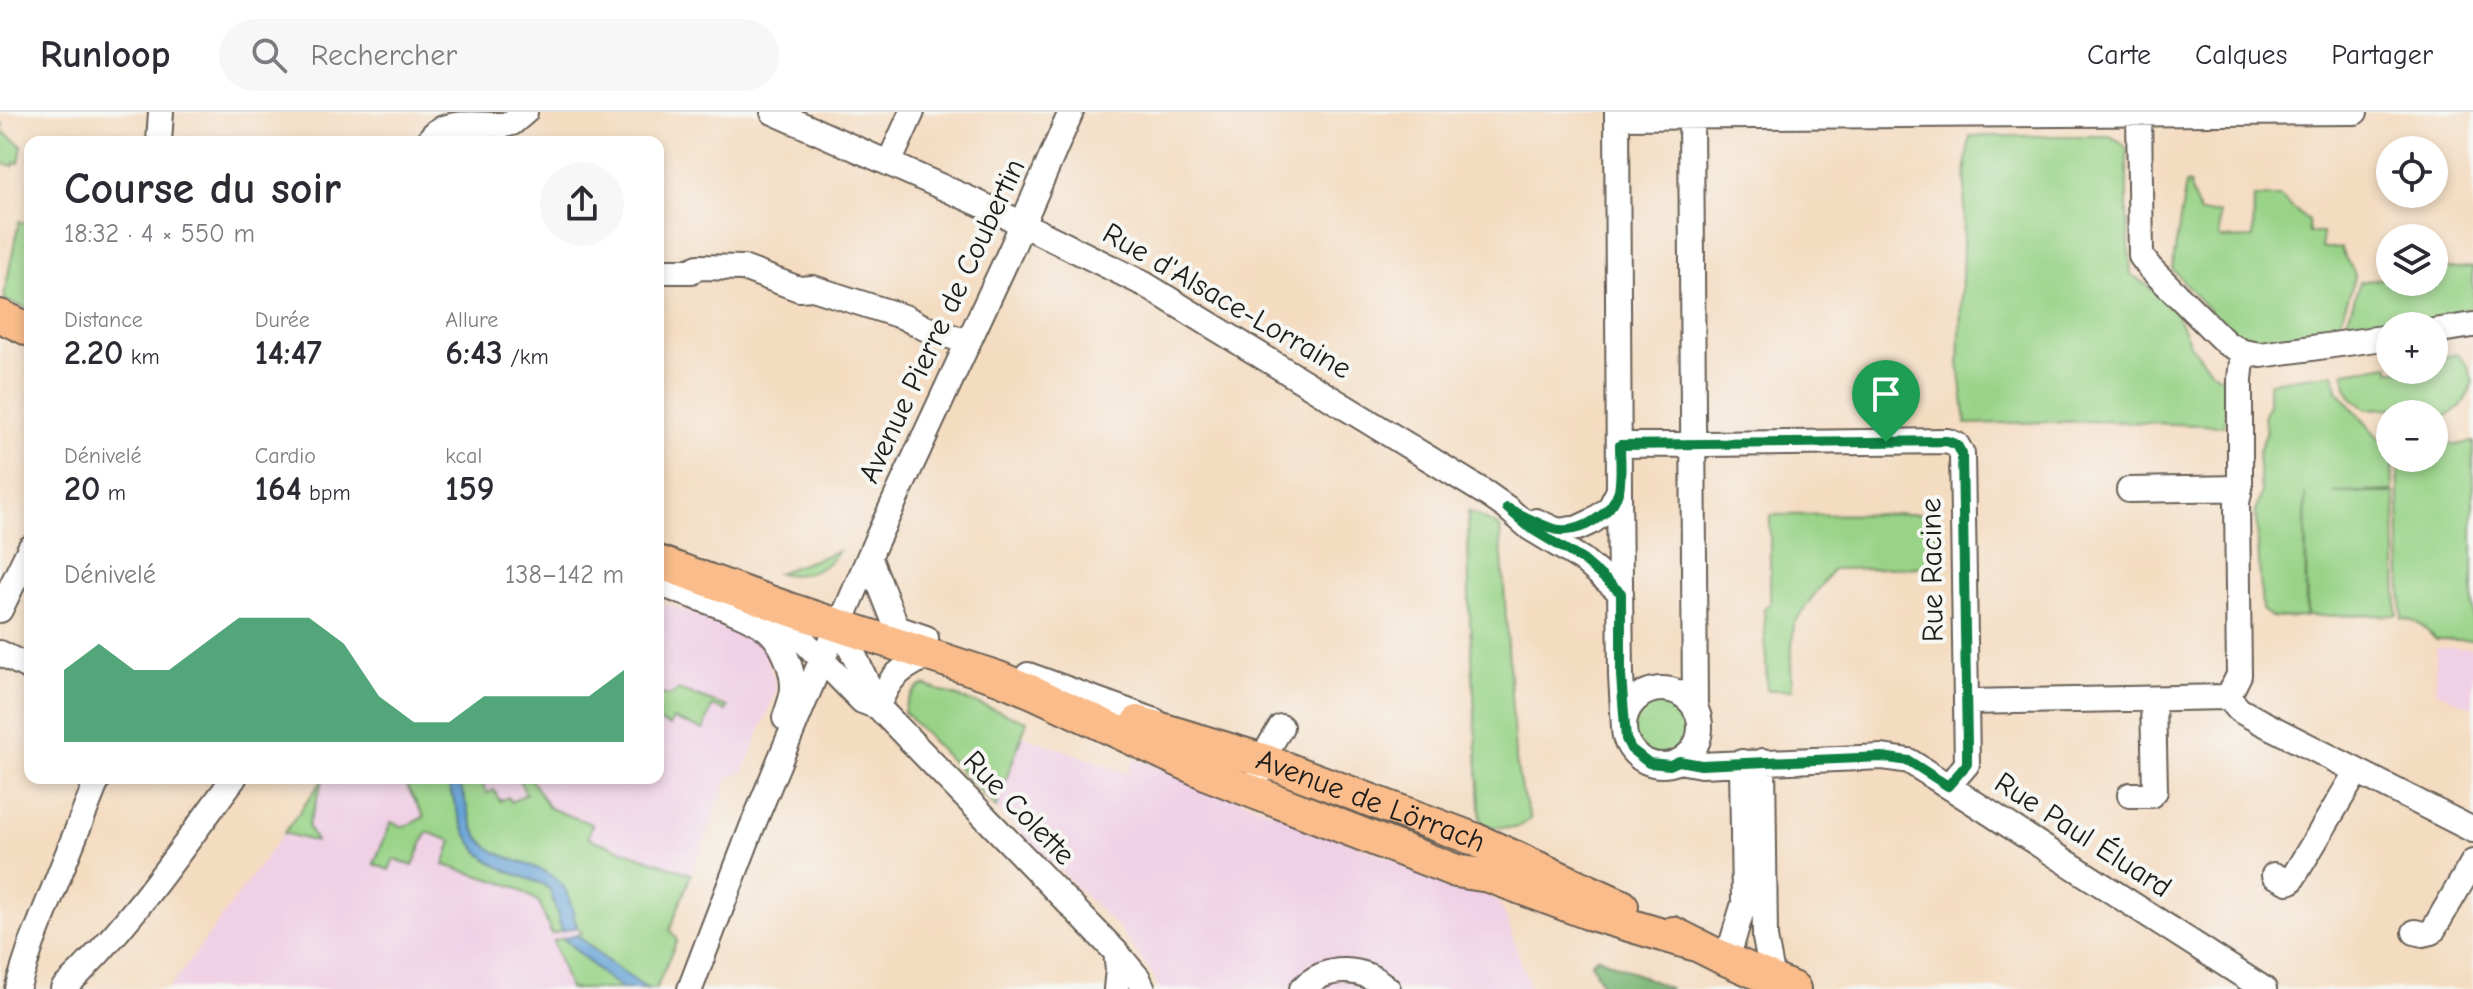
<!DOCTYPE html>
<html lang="fr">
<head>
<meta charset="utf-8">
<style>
	:root { --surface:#fff; --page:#f7f7f7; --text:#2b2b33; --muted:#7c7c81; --line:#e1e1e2; --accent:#0b8043 }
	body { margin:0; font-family:"Comic Neue",sans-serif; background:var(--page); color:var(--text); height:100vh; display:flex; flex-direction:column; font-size:30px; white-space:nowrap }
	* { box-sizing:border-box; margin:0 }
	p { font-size:26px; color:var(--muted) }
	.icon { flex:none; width:44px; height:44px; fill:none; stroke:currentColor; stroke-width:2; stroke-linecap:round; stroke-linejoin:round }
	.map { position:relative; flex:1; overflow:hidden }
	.side { position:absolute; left:24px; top:24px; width:640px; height:648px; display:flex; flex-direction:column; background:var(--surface); border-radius:16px; box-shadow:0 4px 12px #0003 }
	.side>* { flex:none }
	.fabs { position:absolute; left:2376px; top:24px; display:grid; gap:16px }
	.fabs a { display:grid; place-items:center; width:72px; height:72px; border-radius:50%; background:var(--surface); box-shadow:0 4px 12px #0003; font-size:40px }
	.pin { position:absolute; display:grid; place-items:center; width:68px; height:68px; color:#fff; margin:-82px -34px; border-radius:50% 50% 50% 0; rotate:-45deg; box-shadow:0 0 8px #0007 }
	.pin .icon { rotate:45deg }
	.round { display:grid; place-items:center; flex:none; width:84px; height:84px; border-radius:42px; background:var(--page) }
	.overview { display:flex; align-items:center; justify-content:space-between; height:136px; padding:0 40px }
	h1 { font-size:44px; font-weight:800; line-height:60px }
	.metrics { display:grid; grid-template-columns:repeat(3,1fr); gap:12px; height:136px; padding:8px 40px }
	.metrics div { display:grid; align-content:center }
	.metrics b { font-size:34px; font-weight:800 }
	.metrics small { font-size:22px; font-weight:400 }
	.metrics p { font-size:22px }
	.chart { height:224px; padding:16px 40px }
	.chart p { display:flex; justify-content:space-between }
	.chart svg { width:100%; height:144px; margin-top:8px; fill:var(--accent); opacity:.7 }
	header { display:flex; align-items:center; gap:48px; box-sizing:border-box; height:112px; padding:0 40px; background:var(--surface); border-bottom:2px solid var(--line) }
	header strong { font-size:38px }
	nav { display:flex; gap:44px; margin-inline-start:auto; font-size:28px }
	.search { width:560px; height:72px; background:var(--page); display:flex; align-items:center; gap:20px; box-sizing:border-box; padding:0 28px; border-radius:44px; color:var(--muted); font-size:30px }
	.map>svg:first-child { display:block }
	.built { fill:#f0d0e5 }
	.green { fill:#99d387; stroke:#5a7852; stroke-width:2 }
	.forest { fill:#7ab574; stroke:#4b6848; stroke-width:2 }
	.water { fill:#64a1d5; stroke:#405e78; stroke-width:2 }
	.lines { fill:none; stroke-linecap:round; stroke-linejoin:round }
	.minor-casing { stroke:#685f56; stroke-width:28 }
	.major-casing { stroke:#685f56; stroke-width:36 }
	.minor { stroke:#fff; stroke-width:24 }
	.major { stroke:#f9bc8a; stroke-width:32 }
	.route-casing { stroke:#fff; stroke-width:16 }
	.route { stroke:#0b8043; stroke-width:10 }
	.labels { text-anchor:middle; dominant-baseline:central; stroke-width:8; stroke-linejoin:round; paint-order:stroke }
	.street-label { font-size:30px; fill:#1c1c1c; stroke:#f6f6f2 }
</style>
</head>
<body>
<header>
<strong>Runloop</strong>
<div class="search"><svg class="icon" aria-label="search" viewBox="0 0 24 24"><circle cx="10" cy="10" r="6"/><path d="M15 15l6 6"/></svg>Rechercher</div>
<nav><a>Carte</a><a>Calques</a><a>Partager</a></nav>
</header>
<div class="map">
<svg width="2473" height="877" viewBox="0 0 2473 877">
	<rect width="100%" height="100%" fill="#f6f6f2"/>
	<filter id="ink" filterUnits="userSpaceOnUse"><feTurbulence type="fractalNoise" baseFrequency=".0125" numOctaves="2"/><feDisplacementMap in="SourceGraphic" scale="16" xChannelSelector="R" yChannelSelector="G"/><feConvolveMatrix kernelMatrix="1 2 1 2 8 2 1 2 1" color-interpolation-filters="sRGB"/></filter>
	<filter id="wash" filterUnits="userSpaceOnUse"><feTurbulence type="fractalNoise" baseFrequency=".006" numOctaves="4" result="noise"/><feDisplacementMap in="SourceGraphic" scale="32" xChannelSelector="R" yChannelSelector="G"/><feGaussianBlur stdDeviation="1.8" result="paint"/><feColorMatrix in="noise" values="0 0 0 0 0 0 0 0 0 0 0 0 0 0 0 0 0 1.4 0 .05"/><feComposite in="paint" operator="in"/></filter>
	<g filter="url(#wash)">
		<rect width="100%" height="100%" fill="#f4dcc1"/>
		<path class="built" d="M658,489L761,525L777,577L744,659L729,666L696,750L670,818L677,828L656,877H169L324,666H658Z
			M2436,536H2473V596L2436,579Z
			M1022,623L1128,661L1134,646L1497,788L1508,810L1530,877H1159L1153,863L1120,818L996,696Z"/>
		<path class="green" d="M0,12H3L2,19L22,34L19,51L14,50V54L0,51Z
			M1970,24H2110L2121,30L2127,37V103L2131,162L2172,192L2190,232L2211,259L2228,269L2224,314L2098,309L1966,312L1959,251L1966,50Z
			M2186,71L2190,72C2190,83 2198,91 2199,101H2219L2220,127L2253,126L2254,85H2280L2308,109L2309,121H2322V136H2341C2342,148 2355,154 2355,165L2336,222C2314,225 2290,232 2268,232C2231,232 2196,182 2172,157Z
			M19,109L30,112V197L6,189L4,184Z
			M2473,155V202L2343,221L2360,170L2390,165V170H2434V157Z
			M2458,242L2467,252L2473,269C2466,292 2457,303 2434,308V302H2408L2393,296L2367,297L2353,287L2346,275L2344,260L2390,253V258H2434V246Z
			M2334,261L2337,278L2390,339V346H2392L2393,379L2332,381H2395L2397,503L2307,504L2305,381L2306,505L2273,506L2262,498L2256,401L2261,379L2258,342L2266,322L2264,303L2269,293V270Z
			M2434,326L2456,333L2473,330V528H2436C2426,517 2418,508 2402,507L2398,346H2434Z
			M1468,399L1500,415L1515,642L1521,678L1531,707L1516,716L1481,714L1469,491Z
			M1936,402L1937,455L1833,457L1794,511L1791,547L1792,578H1767L1764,496L1770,492V403Z
			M839,439C824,460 802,466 777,461Z
			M924,573L1027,609L996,696L904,600C905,590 915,576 924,573Z
			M678,578L728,595L726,599L712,594L704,618L673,607L670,614L658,609V581L669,584Z
			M1633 616a28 28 0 1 1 56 0a28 28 0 1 1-56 0Z
			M324,666L308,714L316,730L284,721Z
			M402,666H445L459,700L491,750L543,772L550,778L562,819L551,822L539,790L513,774L444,753L452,729L427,720L413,754L394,747L389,758L374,752L391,710L404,715L424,705Z
			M456,666H479L487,681L494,678L500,689L508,685L511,690L526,682L518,666H530L549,696L592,712L588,726L691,762L670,818L677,828L656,877C630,877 597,838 577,823L582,821L577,815L565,778L511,746L499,743L492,739L477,723Z
			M563,826L604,864L623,877H569L553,829Z"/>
		<path class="forest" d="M1598,845L1671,877H1604L1591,851Z"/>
		<path class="water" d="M445,666H456C467,683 467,707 478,724C497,753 543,748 563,774C571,785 573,802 577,815L562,819L550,778L543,772C523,765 496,757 480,741C461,723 456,689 445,666Z
			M577,823L607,849L647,877H623L604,864L563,826Z"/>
	</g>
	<g filter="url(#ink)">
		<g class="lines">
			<g class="minor-casing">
				<path id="minor" d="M773,0L994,98L1144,172L1487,382L1507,396L1530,416L1583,448L1621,481
					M1617,0L1619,378L1621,564L1624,616
					M2139,1L2141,144L2150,156L2226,231L2243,240L2261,243L2390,225
					M1691,4L1695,597
					M1617,5L2355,0
					M159,30L161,0
					M429,30C438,5 483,14 504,13L512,11L525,0
					M889,51L912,0
					M658,159H691L698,155L743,156L799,177L813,176L904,205L925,216L968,230
					M2434,219L2473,213
					M1620,333L1947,329L1957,333L1962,342L1967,652L1948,674
					M2240,376V267L2243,240
					M2129,378L2240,376L2237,391L2239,563L2228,585
					M1536,409L1558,419L1578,416L1593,409L1610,396L1619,378
					M869,445L897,516L926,526
					M658,471C687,483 747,500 768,518C782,530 793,556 793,575C793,585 788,596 785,606
					M0,498L30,436
					M765,506L798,523L862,589L878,595
					M840,513L878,595L1116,840L1138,866L1143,877
					M0,541L30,556
					M1028,563L1155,609
					M1624 615a38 38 0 1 1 76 0a38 38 0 1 1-76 0Z
					M2228,585L2239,598L2259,609L2473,718
					M1967,590L2228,585
					M878,595C889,563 901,557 930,542
					M1679,649L1701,653L1882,645L1909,649L2264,877
					M1763,649L1765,826L1773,868
					M1259,663L1266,640L1281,615
					M2130,683H2151L2155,679L2153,587
					M2274,763L2288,770L2291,769L2357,659
					M2415,820L2423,822L2432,820L2473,750
					M1719,844L1732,831L1744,791L1742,650
					M17,877L32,831L98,666
					M63,877C129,815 180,738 234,666
					M690,877L752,715L821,549L840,513L876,429L1011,138L1071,0
					M1116,877L1118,858L1116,840
					M1302,877C1327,852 1363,854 1388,877"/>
			</g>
			<g class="major-casing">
				<g id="major">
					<path d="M0,204L30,218"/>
					<path d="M658,450L789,497L999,566L1035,581L1210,663L1456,759L1489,764L1588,801L1693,832"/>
					<path id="s1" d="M1138,610L1263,648L1474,727L1622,794"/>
					<path d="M1673,821L1719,844L1794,877"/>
				</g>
			</g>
			<use href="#minor" class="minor"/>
			<use href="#major" class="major"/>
		</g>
	</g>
	<g class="lines" filter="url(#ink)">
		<g class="route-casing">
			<path id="route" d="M1947,329L1957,333L1962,342L1967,633V652L1948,674L1909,649L1882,645L1701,653L1679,649L1670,653L1649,651L1631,637L1626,627L1621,564V481L1583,448L1530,416L1507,396C1521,402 1546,417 1560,418C1583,420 1613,401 1619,378C1622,364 1620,347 1620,333Z"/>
		</g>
		<use href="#route" class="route"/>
	</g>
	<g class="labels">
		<g class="street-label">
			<text transform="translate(1227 189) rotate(30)">Rue d'Alsace-Lorraine</text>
			<text transform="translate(942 209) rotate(-65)">Avenue Pierre de Coubertin</text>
			<text transform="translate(1932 458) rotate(-91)">Rue Racine</text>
			<text stroke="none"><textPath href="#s1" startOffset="246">Avenue de Lörrach</textPath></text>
			<text transform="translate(1019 696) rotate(46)">Rue Colette</text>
			<text transform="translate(2083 723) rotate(33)">Rue Paul Éluard</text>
		</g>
	</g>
</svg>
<div class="fabs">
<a><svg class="icon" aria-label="locate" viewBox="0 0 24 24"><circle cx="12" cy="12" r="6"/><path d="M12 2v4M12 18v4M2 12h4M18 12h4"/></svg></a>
<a><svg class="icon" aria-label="layers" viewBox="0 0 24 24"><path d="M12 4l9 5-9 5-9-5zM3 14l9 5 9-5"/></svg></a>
<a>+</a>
<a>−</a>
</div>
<div class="pin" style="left:1886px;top:330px;background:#1e9e55"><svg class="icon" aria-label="arrive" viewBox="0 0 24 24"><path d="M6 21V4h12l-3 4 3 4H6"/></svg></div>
<section class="side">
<div class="overview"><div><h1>Course du soir</h1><p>18:32 · 4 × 550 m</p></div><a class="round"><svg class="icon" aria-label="share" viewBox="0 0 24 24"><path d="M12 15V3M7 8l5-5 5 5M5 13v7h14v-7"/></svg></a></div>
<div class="metrics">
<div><p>Distance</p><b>2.20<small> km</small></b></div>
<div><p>Durée</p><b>14:47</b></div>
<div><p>Allure</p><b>6:43<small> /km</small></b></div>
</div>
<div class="metrics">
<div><p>Dénivelé</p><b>20<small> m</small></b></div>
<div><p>Cardio</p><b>164<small> bpm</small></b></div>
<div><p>kcal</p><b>159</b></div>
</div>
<div class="chart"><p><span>Dénivelé</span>138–142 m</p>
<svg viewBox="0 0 160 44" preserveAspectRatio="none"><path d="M0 44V22L10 14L20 22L30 22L40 14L50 6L60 6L70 6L80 14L90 30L100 38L110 38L120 30L130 30L140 30L150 30L160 22V44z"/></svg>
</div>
</section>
</div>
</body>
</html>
